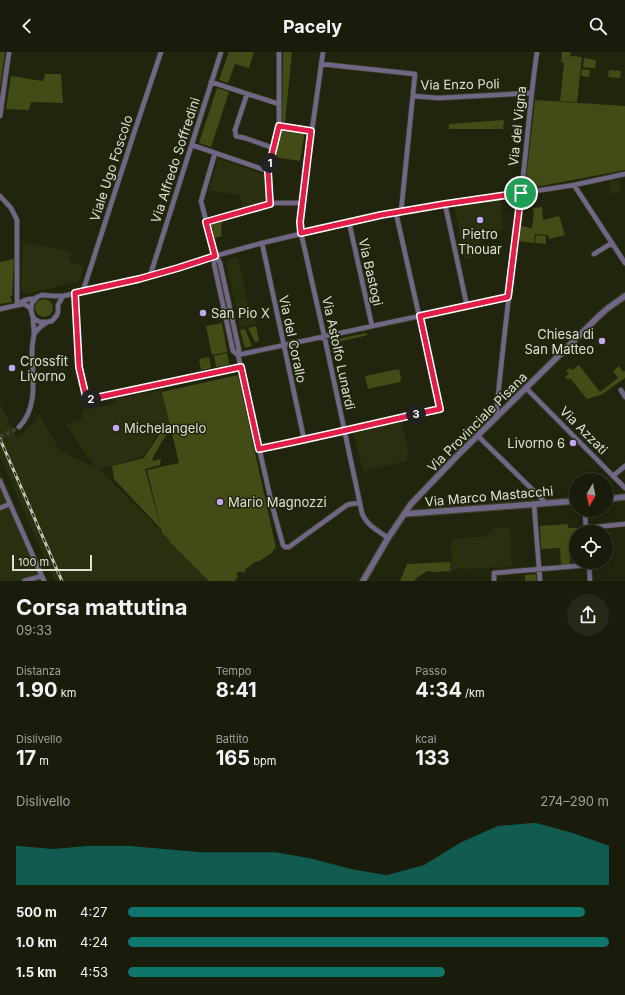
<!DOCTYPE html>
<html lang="it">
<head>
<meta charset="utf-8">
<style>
	:root { --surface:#191c0a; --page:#262918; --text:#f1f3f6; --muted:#9fa19c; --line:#373a2b; --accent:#0f766e }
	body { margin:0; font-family:Inter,sans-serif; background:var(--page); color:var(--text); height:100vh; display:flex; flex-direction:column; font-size:15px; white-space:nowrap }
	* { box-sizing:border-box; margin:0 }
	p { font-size:13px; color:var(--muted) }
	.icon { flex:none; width:22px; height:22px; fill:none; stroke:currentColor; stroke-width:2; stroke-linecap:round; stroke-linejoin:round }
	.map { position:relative; height:529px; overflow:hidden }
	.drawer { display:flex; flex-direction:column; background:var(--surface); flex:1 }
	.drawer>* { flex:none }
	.needle { width:26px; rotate:189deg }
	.tools { position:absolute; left:569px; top:421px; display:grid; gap:8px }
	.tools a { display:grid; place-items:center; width:44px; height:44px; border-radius:50%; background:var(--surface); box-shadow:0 2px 6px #0003,0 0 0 1px var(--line); font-size:20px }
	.scale { position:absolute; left:12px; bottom:10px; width:80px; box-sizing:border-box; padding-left:4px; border:2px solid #dde1d2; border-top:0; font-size:11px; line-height:14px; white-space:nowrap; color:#dde1d2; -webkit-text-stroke:3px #21250d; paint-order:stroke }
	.pin { position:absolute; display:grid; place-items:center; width:34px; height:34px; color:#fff; margin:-17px; border:2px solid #fff; border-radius:50%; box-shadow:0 1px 4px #0007 }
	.km { position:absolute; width:20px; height:20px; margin:-10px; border-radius:50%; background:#222; color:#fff; font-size:11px; line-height:20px; text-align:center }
	.round { display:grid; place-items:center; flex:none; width:42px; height:42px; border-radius:21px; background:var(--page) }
	.summary { display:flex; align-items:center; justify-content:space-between; height:68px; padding:0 16px }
	h1 { font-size:22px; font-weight:700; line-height:30px }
	.figures { display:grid; grid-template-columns:repeat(3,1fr); gap:6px; height:68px; padding:4px 16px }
	.figures div { display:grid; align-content:center }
	.figures b { font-size:20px; font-weight:700 }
	.figures small { font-size:11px; font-weight:400 }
	.figures p { font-size:11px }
	.chart { height:112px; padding:8px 16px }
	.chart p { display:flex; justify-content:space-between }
	.chart svg { width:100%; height:72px; margin-top:4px; fill:var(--accent); opacity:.7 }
	ul { padding:0 16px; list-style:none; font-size:13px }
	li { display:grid; grid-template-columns:64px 48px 1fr; align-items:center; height:30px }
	li i { height:10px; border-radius:5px; background:var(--accent) }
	header { display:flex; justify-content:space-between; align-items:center; height:52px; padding:0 16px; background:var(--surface); font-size:18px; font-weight:700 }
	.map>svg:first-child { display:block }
	.built { fill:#2a300f }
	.green { fill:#434c16 }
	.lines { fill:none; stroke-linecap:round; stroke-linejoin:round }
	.minor-tunnel { stroke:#3d412b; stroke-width:4.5; stroke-dasharray:4.5 2; stroke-linecap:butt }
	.minor-casing { stroke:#3b3f29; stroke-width:6 }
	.tertiary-casing { stroke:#3b3f29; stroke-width:8 }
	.minor { stroke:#726686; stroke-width:4.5 }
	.tertiary { stroke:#726686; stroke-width:5.5 }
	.rail-casing { stroke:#c1c5b5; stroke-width:3 }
	.rail { stroke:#21250d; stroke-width:1.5; stroke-dasharray:4.5; stroke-linecap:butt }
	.route-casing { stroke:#fff; stroke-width:8 }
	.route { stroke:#e11d48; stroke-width:5 }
	.poi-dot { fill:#c4a7f1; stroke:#21250d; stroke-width:1.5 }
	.labels { text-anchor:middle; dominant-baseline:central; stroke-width:3; stroke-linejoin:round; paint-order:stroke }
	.street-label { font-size:13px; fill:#dde1d2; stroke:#21250d }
	.poi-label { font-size:13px; fill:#dde1d2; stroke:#21250d; text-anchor:start }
</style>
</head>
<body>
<header><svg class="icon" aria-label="back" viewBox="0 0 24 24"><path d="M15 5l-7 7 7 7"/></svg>Pacely<svg class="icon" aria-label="search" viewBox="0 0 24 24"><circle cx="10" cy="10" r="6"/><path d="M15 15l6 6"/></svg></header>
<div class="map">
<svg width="625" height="529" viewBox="0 0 625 529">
	<rect width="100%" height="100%" fill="#21250d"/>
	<path class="built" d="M218,107L264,122L268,149L243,155L240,143L209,138Z
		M619,128L621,139L611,141L609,130Z
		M500,148L503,178L480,180L481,195L475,197L476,205L465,207L454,155Z
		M23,190L72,200L69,209L84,214L79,229L27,242L22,241L21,238Z
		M238,205L249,258L253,257L256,272L240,275L226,210L227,207Z
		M162,338L169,371L160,379L144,404L99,417L211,529H55L0,405V351L16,384L23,381L34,370L39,362L60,399L98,416L88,406L66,372L82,367L83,358L116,351V347Z
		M402,370L408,398L407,409L363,419L354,381Z
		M0,419L36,504L47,529H0Z
		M495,476H510L512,515L464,517L463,516L450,519V510H452L451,487L487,484L488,481Z"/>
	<path class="green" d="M0,0H5L0,37Z
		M229,0H254L249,16L235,12L228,31L219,28Z
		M283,0H292L285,70H282Z
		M562,0H571L570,4L582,5L577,50L560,49L564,11L561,10Z
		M584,6L596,8L595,17L593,16L583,15Z
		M582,17L590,18L589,25L581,24Z
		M609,18L621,19L620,26L608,25Z
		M45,22H61L63,51L31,50L29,58L6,57L11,24L42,29L44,27Z
		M217,36L229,40L211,95L199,91Z
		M535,48L625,54V118L525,137Z
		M504,68L503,77H449V72Z
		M282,77L305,80L300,109L274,105L280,80Z
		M542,155L543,168L559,164L565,183L549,187L548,183L535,182L534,191L519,189L521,174L532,176L534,160L533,156Z
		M222,170L221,180L222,184L215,186L211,172Z
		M536,183L546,184V192L535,191Z
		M14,207L12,244H11L10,246H11L12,250L0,252V210Z
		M35 256a9 9 0 1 1 18 0a9 9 0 1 1-18 0Z
		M222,271L227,300L212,303L206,274Z
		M256,274L259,289L255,290L248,276Z
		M245,277L252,294L245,296L240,278Z
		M365,281L368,283L334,291V288Z
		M227,301L229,312L228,313L216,315L214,304Z
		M209,305L211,316L201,318L199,307Z
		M579,313L600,340L618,326L613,319L619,314L623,320L625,319V326L601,343L587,347L570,326L568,328L565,325L569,322L566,319L570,316L572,318Z
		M399,317L401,327L400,330L368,337L365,324Z
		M238,323L276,496L273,498V500L258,510L257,509L244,518L246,519L243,521L241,519L236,522L238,525L235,527L237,529H209L169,489L170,488L162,481L147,418L179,411L162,340Z
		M161,380L166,383L154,403L152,409L161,407L160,413L145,417L161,477L114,427L112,414L144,406Z
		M568,472V476H580V480H576V489H569L570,512L561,513L560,496L541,497L540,474Z
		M450,510V519L437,520L427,519L415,527V529H400L407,512Z
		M536,522L537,529H525V523Z"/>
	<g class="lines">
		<path class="minor-tunnel" d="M0,385L16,377L19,375"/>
		<g class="minor-casing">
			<path id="minor" d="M323,0L305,128L300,170L301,181L326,292L362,461C366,473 379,479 388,486
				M321,12L415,22L401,160
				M211,30L279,52
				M247,42L235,78L236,84L245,86L273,96
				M413,44L438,46L531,41
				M0,64L9,0
				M279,74L311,79
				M192,93L268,119
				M574,133L625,211
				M0,144L11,156L17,168V253
				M271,151L268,119L279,69V0
				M445,152L467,254
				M206,170L271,151H302
				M349,170L372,274
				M262,191L304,387
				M594,202L612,191
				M215,204L218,207L220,211L239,298L238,303L233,299L214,212L215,204L201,149L215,101
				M150,224L221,0
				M83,239L133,84L161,0
				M75,241L79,315L86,345L90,347L241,315
				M63,244L58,253V260L57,263L52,269L47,270H40L36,268L33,265L31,259L32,251L37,245L42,243L55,244H63L111,234L145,225L215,204L262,191L381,163L445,152L484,147L574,133L625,122
				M17,253C23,248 28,246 35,247
				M0,257L23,252L26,253L30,256
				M34,282L39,276L46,271
				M526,336L625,436
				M621,338L625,345
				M496,365C503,290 512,216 521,142C527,94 530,47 537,0
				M19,375C39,355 32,324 32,299C32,293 33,288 34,283C34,277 33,271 33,265
				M478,384L546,451
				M259,397C320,385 380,370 440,357L396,161
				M613,424L625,414
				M0,429L44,529
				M360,451L350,452L347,453L289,495H285L283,493L272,453L238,303L508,245
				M534,452L540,529
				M0,456L10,452
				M585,458L586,480
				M586,476L625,472
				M589,510L590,529
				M24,529L42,524
				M494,529V521L589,513"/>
		</g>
		<g class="tertiary-casing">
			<path id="tertiary" d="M606,447L625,445
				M404,462L576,449
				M363,529L388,486L411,452L456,405L600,263L608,256L625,244"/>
		</g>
		<use href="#minor" class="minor"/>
		<use href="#tertiary" class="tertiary"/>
		<g class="rail-casing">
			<path id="rail" d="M0,387L62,529"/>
		</g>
		<use href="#rail" class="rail"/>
	</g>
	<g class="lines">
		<g class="route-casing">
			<path id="route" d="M279,74L311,79L300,170L301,181L381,163L445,152L521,141L508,245L420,264L440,357C380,370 320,385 259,397L241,315L90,347L86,345L79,315L75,241L139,227L178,216L215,204L206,170L270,152L268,119Z"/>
		</g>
		<use href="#route" class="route"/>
	</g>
	<g class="poi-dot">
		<circle cx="480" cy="168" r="4"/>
		<circle cx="203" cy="261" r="4"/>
		<circle cx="602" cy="289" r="4"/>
		<circle cx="12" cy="316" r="4"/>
		<circle cx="116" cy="376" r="4"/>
		<circle cx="573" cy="391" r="4"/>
		<circle cx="220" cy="450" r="4"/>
	</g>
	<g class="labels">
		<g class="street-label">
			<text transform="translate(460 32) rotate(-1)">Via Enzo Poli</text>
			<text transform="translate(517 74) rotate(-84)">Via del Vigna</text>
			<text transform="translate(175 108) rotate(-72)">Via Alfredo Soffredini</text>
			<text transform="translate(111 116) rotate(-72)">Viale Ugo Foscolo</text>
			<text transform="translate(371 220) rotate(77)">Via Bastogi</text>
			<text transform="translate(293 287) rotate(78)">Via del Corallo</text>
			<text transform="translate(339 301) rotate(78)">Via Astolfo Lunardi</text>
			<text transform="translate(477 370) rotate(-45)">Via Provinciale Pisana</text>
			<text transform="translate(584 378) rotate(45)">Via Azzati</text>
			<text transform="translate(489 444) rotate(-5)">Via Marco Mastacchi</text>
		</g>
		<g class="poi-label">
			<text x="480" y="182" text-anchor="middle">Pietro<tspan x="480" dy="15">Thouar</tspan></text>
			<text x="211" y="261">San Pio X</text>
			<text x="594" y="282" text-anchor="end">Chiesa di<tspan x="594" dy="15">San Matteo</tspan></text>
			<text x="20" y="309">Crossfit<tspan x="20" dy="15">Livorno</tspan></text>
			<text x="124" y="376">Michelangelo</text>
			<text x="565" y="391" text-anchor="end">Livorno 6</text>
			<text x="228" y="450">Mario Magnozzi</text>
		</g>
	</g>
</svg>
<div class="tools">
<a><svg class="needle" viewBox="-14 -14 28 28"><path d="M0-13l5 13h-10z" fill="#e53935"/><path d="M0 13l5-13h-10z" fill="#9fa19c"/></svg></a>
<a><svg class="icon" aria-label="locate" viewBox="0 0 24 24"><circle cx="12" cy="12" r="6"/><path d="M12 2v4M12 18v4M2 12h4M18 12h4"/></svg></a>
</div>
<div class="scale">100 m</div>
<div class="pin" style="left:521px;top:141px;background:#1e9e55"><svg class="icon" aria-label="arrive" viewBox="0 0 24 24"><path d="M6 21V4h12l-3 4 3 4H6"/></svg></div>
<b class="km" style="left:270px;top:111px">1</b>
<b class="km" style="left:91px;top:347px">2</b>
<b class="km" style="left:416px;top:362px">3</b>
</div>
<section class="drawer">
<div class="summary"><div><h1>Corsa mattutina</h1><p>09:33</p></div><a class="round"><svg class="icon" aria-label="share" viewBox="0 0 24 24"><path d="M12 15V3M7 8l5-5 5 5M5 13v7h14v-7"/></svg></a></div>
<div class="figures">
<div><p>Distanza</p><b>1.90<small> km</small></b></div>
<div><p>Tempo</p><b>8:41</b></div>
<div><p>Passo</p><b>4:34<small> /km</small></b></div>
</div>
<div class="figures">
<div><p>Dislivello</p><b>17<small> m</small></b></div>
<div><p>Battito</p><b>165<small> bpm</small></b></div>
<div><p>kcal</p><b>133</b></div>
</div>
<div class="chart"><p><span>Dislivello</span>274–290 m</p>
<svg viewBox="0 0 160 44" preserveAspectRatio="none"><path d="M0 44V20L10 22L20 20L30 20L40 22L50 24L60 24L70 24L80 28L90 34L100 38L110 32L120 18L130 8L140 6L150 12L160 20V44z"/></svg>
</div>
<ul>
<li><b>500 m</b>4:27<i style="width:95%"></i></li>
<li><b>1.0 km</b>4:24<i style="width:100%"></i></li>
<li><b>1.5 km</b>4:53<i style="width:66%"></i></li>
</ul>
</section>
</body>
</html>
